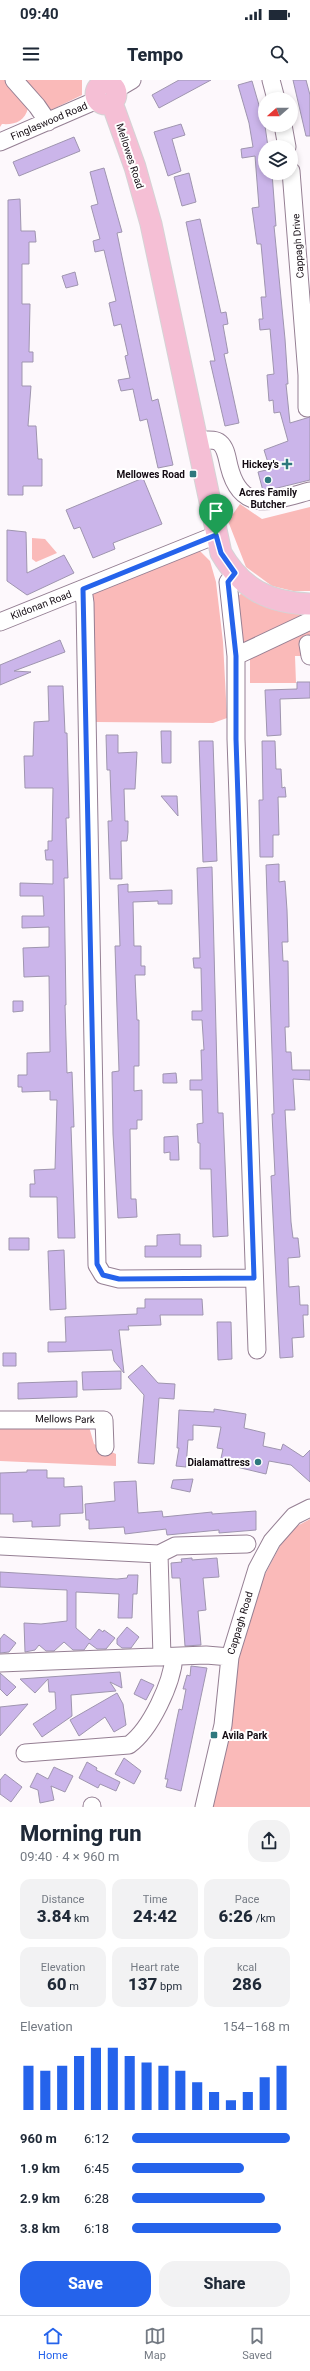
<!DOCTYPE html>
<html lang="en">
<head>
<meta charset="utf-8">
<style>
	:root { --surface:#fff; --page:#f2f2f3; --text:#1f2937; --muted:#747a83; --line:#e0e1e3; --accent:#2563eb }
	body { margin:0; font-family:Roboto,sans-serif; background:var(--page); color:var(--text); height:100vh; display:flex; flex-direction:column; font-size:15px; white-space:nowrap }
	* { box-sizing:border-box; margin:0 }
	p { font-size:13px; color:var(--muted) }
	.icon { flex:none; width:22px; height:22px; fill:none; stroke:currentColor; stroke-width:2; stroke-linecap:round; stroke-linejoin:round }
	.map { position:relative; height:1727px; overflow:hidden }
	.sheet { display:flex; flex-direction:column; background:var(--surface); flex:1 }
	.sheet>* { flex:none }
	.needle { width:26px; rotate:249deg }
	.tools { position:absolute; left:258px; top:12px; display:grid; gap:8px }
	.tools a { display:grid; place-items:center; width:40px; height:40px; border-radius:50%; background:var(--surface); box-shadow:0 2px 6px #0003; font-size:20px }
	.pin { position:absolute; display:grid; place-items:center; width:34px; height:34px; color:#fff; margin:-41px -17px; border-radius:50% 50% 50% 0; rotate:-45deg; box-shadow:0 0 4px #0007 }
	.pin .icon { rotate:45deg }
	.round { display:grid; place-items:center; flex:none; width:42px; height:42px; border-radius:16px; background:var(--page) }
	.summary { display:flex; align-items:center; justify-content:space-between; height:68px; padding:0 20px }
	h1 { font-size:22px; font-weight:800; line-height:30px }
	.metrics { display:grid; grid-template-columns:repeat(3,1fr); gap:6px; height:68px; padding:4px 20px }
	.metrics div { display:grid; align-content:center; border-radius:10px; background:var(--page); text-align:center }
	.metrics b { font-size:17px; font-weight:800 }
	.metrics small { font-size:11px; font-weight:400 }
	.metrics p { font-size:11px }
	.chart { height:112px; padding:8px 20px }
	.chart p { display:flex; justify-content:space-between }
	.chart svg { width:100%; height:72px; margin-top:4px; stroke:var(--accent); stroke-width:6 }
	.cta { display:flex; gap:8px; margin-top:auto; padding:8px 20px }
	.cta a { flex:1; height:46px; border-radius:16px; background:var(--accent); color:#fff; font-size:16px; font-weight:800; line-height:46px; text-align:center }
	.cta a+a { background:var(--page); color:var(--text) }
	ul { padding:0 20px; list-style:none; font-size:13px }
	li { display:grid; grid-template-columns:64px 48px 1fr; align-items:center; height:30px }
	li i { height:10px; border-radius:5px; background:var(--accent) }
	.status { display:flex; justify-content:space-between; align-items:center; height:28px; padding:0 20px; background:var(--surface); direction:ltr }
	.status svg { height:11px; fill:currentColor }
	header { display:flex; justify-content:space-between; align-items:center; height:52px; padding:0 20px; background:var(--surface); font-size:18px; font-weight:800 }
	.menu { display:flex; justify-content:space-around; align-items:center; height:56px; border-top:1px solid var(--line); background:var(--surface); font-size:11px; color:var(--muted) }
	.menu a { display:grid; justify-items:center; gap:2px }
	.menu .active { color:var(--accent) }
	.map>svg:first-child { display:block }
	.green { fill:#fabab9 }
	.building { fill:#cbb5ea; stroke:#9f95af }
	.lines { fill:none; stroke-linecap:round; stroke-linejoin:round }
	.minor-casing { stroke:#957f93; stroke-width:19 }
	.major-casing { stroke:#d5d3d5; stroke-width:23 }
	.minor { stroke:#fff; stroke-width:17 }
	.major { stroke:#f5bfd5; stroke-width:21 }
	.route-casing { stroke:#fff; stroke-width:8 }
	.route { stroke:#2563eb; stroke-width:5 }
	.poi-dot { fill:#2e787d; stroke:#fff; stroke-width:1.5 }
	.labels { text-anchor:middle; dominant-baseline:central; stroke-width:4; stroke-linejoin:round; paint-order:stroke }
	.street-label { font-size:10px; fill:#140c13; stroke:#fff }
	.poi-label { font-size:10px; font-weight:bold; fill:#140c13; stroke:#fff; text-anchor:end }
</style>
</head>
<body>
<div class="status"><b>09:40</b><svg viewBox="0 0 49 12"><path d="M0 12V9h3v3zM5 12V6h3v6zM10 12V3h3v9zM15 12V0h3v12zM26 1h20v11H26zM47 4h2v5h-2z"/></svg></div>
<header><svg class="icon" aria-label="menu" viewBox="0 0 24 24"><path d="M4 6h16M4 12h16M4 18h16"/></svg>Tempo<svg class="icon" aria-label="search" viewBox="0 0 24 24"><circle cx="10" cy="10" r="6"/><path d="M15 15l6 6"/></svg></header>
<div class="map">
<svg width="310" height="1727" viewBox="0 0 310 1727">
	<rect width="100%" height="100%" fill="#fdf8fc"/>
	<path class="green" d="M0,0H11L28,28C25,41 15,45 2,44L0,47Z
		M22,0H82V15L49,31Z
		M240,424L262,439L310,427V511H293L272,506L246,487L228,441Z
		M32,458L45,459L57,473L36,482L32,479Z
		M198,469L210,481L216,502L223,562L227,638L213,643L95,642L92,510Z
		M242,513L310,524V576H295L296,603H250V578L241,562L236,518Z
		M0,1340L88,1343L94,1364L116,1374V1386L0,1381Z
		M310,1439V1727H213L239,1573L263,1498L288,1451Z"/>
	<path class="building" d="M179,0H211L159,28L152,15Z
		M293,0H306L310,15V56H306Z
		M252,1L265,46L268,67H265V93H272L276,146H274L285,259L288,304H286L290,343L310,337V400L269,410L263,411L258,392L270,389L264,370L288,361L280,332L274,333L273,320L269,321L267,295L274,294L270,249L260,250L259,239H263L261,217H266L261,164H257L252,128L259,127L255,76L242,78L241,69L253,67L249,43L238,5Z
		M181,44L185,55L172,59L181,91L168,96L154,52Z
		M74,57L80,71L19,96L13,82Z
		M104,88L122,152L117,153L152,321L158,319L173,385L158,388L147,339L140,341L133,309L121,311L118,300L130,298L125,276L128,275L121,244L114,246L109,223L116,221L104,170L95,172L93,161L100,159L91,126L98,124L90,92Z
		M189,93L196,122L182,126L174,97Z
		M20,119L21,151H35L36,162H29V184H22V224H30L29,272H33V282H22V306H31L28,346H36L38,379H42V406H23V415H8V120Z
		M200,139L221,233L226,232L228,244L223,245L228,273L224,274L239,343L225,346L210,281H215L186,142Z
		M75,192L78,205L66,208L62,196Z
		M143,398L162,444L113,463L115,469L93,478L80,447L74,449L66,430Z
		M7,450L26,452L27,493L64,475L74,493L27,515L7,501Z
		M60,560L65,572L14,591L31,592L0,605V585Z
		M297,602H310V618L280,619L281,655L267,656L265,610L297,609Z
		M48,606H63L65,653H67L69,738H66L68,798H64L66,925H65L67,993L72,992L74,1047H71L75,1158H58L57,1117H30V1104H35L34,1090L55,1089L57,1020H50V1011L22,1012V1007H18V995H27V973L50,972L49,896L24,897L23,868L49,867V847L22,848V836H44L43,816H20V803L53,804V780H46L45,770H48V761H52L53,708H25L24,676H33L34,642L49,641Z
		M161,651H171V683H162Z
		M106,655H118V673L137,672L135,709H124L125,741H128V752L127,761H121L122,799H110L108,741H112L111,719L110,690H107Z
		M199,661H213L217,781L203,782Z
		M262,661H275L276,689H281L282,708L285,707L286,717H278L279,755H273V777H260L259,720H263Z
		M161,716H177L178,736Z
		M279,784V802L285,801L287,830L288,862H282L283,881H288L289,947H285L286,972H291L292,990H310V1000L293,999L295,1030H285L291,1142L293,1158H298L300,1177L288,1178L289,1207L299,1206L300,1225H308V1235H303L304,1257L292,1258L293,1277L280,1278L271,1096L275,1095L272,1034H274L266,785Z
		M212,787L218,1033H223L228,1156L213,1157L211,1089H200V1063H198L197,1044L203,1043L202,1010H190V1000H202L201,970H204L202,940H192V931H202L201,888H194L193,878H200L197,788Z
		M128,804V812L172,810V824H158V821L133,822L134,866H141V886H145V895H135L137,940H139V986H134V1011L142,1010V1040H137V1049H130L131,1119H136L137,1137L118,1138L113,1054L112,992L119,991L115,866H120L118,805Z
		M13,921H23V931L13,932Z
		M176,993L177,1003H163V994Z
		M178,1056L179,1080H170V1072L164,1073V1057Z
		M180,1154V1165H201V1177H145V1166H157V1155Z
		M9,1158H29V1170H9Z
		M64,1170L66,1229L50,1230L48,1171Z
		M145,1219H202L203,1235H160L161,1245L128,1246L129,1250H119L124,1293L114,1281L112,1270L48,1272V1262H66L65,1237L137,1234V1228H145Z
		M217,1242H231L232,1279L218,1280Z
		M3,1273H16V1286H3Z
		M142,1285L158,1303L175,1304L174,1319L159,1318L154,1384L138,1383L144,1315L128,1297Z
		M121,1291V1309L83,1310L82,1292Z
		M77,1301V1317L18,1319V1303Z
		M214,1329L246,1334L244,1348L265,1353L263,1366L281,1370L283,1364L303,1377L310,1370V1402L291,1385L269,1381L266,1394L220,1383L223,1369L217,1368L221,1347L193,1345V1360H188L186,1387L176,1386L179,1368H177L179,1330L214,1332Z
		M27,1390H47V1398H64V1407L82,1406L83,1433L60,1434V1446L32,1447V1441L13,1442V1434H0V1393L27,1392Z
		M193,1399L190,1412L171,1408L173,1400Z
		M136,1401L138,1433L162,1431L163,1437L212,1432V1434L256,1431V1450L219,1453V1450L167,1455L166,1449L125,1454L124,1447L89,1449V1440H86L85,1424L115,1421L114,1402Z
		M192,1478V1480L217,1478L219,1497L203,1498L206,1530L198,1531L201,1565L185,1566L180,1498H172L171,1483L182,1482L181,1479Z
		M0,1492L117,1499L127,1498L128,1495H138L137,1514H133L132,1538H118L119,1514L76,1512V1548L90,1560L99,1549L103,1552L104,1550L115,1558L106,1569H97L89,1563L84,1570H73L64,1562L54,1571H46L39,1565L35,1570L25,1572L24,1543L41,1544L67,1541V1510L0,1507Z
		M127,1547L139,1557L131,1568H122L117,1564V1559Z
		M4,1554L16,1563L9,1572L0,1573V1559Z
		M191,1586L207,1588L181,1711L166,1707L168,1699H165L176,1643L179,1629L182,1630L186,1609H183L187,1595L190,1596Z
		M120,1592L122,1608L110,1602L116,1611L71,1615L72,1636L42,1657L33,1644L56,1629L55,1612H49L48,1599L35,1613L20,1599Z
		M0,1593L16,1607L7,1616L0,1609Z
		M141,1599L154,1605L146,1620L134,1614Z
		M117,1613L123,1624L126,1645L114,1652L105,1637L79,1656L70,1640Z
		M28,1624L0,1656V1627Z
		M124,1678L141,1691L134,1704L115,1694Z
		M87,1682L97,1688L96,1690L120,1702L116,1711L100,1704L98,1708L79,1698Z
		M54,1687L73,1696L65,1712L51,1706L54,1720L40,1723L38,1710L30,1707L37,1693L48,1699Z
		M5,1694L22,1707L11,1722L0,1714V1700Z"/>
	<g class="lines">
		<g class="minor-casing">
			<path id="minor" d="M14,0L37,26L48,42
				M271,0L276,19
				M115,10L132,0
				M283,45L287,67
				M0,62L97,20
				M291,91L307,295V328
				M196,360C204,361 214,358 220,363C226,368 227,378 229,386C241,435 273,421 310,411
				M235,493L228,502L236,576V659L257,1270
				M83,509L85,523L97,1185L103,1195L119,1199L253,1198
				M0,542L216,455
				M308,564L310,576
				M236,576L310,541
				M0,1340H104L105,1367
				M0,1466L159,1474L175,1466L247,1464
				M159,1474L162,1577
				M0,1583L206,1575L230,1577
				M25,1673L129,1665C151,1649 172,1603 174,1577
				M92,1726V1727
				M204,1727L223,1645L230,1577L257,1489L272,1461L294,1436L310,1428"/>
		</g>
		<g class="major-casing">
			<path id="major" d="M96 14a10 10 0 1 1 20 0a10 10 0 1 1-20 0Z
				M112,23L135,87L151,144L221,473C242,509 269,523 310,524"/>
		</g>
		<use href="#minor" class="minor"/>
		<use href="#major" class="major"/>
	</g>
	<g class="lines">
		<g class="route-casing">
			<path id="route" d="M216,455L221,473L235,493L228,502L236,576V659L254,1198L119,1199L103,1195L97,1184L83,509Z"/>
		</g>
		<use href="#route" class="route"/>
	</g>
	<g class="poi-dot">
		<path d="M285 378h4v4h4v4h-4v4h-4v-4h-4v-4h4z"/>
		<rect x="189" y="390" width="8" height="8" rx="2"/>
		<circle cx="268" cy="400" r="4"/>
		<circle cx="258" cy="1382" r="4"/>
		<rect x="210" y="1651" width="8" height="8" rx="2"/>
	</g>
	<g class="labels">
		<g class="street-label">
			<text transform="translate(49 41) rotate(-23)">Finglaswood Road</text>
			<text transform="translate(130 76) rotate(72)">Mellowes Road</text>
			<text transform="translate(298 166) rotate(-94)">Cappagh Drive</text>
			<text transform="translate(41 525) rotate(-21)">Kildonan Road</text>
			<text transform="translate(65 1339) rotate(1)">Mellows Park</text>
			<text transform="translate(240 1543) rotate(-73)">Cappagh Road</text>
		</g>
		<g class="poi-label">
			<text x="279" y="384">Hickey's</text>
			<text x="185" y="394">Mellowes Road</text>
			<text x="268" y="412" text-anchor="middle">Acres Family<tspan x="268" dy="12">Butcher</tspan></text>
			<text x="250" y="1382">Dialamattress</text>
			<text x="222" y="1655" text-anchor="start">Avila Park</text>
		</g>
	</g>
</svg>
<div class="tools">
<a><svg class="needle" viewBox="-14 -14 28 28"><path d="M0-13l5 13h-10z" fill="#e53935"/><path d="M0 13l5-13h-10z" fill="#747a83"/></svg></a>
<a><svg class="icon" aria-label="layers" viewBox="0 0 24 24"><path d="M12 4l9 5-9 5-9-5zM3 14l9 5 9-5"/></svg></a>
</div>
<div class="pin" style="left:216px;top:455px;background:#1e9e55"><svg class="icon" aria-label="arrive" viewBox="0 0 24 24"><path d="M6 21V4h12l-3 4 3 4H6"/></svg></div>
</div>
<section class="sheet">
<div class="summary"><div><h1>Morning run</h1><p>09:40 · 4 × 960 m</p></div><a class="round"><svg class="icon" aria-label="share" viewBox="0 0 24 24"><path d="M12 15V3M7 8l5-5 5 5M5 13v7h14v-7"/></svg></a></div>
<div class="metrics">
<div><p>Distance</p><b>3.84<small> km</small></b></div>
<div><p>Time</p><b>24:42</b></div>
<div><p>Pace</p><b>6:26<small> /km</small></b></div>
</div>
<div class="metrics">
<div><p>Elevation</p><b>60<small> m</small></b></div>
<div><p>Heart rate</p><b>137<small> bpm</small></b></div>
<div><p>kcal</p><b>286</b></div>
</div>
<div class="chart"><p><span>Elevation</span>154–168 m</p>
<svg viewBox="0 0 160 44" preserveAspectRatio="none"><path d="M5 44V17M15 44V20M25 44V17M35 44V11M45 44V6M55 44V6M65 44V11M75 44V15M85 44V17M95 44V20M105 44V27M115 44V33M125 44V38M135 44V33M145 44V24M155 44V17"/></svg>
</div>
<ul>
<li><b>960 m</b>6:12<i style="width:100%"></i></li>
<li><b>1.9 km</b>6:45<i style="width:71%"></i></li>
<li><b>2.9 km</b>6:28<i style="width:84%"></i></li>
<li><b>3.8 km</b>6:18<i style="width:94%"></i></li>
</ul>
<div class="cta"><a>Save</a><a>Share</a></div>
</section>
<nav class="menu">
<a class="active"><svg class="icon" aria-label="home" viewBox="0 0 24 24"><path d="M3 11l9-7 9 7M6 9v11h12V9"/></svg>Home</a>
<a><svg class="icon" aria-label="map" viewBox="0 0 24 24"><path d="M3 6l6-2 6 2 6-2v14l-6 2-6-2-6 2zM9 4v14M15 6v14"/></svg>Map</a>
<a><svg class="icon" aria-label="saved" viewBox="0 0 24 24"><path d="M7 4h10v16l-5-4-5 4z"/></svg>Saved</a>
</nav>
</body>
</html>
